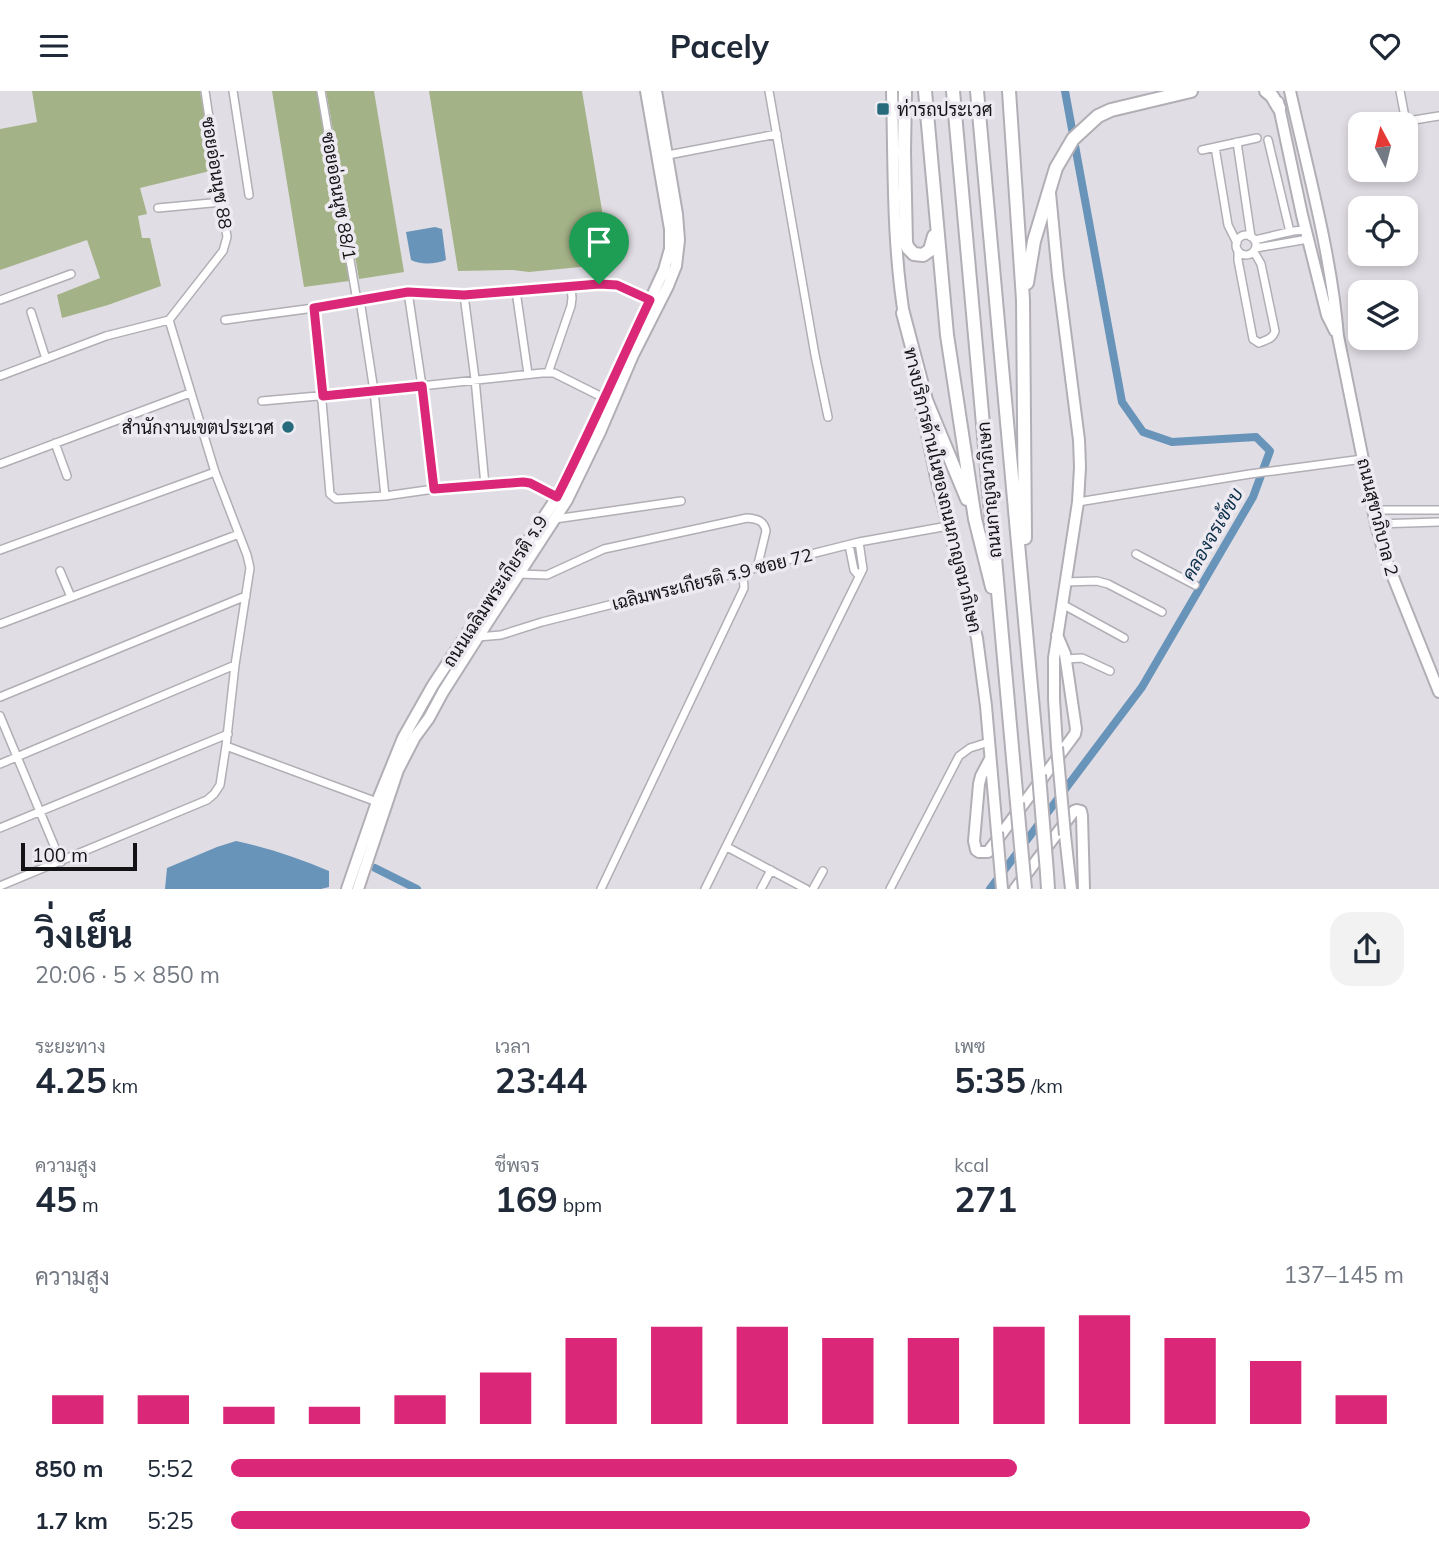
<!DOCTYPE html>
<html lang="th">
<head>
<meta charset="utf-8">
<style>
	:root { --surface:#fff; --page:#f2f2f3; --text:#1f2937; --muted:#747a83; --accent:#db2777 }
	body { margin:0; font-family:Mulish,Sarabun,sans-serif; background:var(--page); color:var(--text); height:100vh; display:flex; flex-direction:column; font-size:26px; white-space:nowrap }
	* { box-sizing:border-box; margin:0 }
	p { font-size:23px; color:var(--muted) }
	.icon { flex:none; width:38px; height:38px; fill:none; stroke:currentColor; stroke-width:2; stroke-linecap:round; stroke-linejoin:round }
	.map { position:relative; height:798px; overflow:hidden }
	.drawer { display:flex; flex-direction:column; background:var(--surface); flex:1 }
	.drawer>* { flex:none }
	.needle { width:46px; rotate:353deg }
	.controls { position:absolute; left:1348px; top:21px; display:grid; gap:14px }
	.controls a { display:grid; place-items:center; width:70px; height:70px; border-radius:14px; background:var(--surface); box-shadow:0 4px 10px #0003; font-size:35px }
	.scale { position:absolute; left:21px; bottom:18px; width:116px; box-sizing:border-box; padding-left:7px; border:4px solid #131214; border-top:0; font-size:19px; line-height:24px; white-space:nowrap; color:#131214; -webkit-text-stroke:5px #eeeaf1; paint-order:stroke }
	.pin { position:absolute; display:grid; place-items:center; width:60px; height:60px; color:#fff; margin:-72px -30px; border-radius:50% 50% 50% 0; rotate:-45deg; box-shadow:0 0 7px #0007 }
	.pin .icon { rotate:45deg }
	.round { display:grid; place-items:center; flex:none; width:74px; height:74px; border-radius:21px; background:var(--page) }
	.head { display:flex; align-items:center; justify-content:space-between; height:119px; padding:0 35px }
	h1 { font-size:38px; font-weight:700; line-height:52px }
	.metrics { display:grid; grid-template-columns:repeat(3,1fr); gap:10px; height:119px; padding:7px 35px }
	.metrics div { display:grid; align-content:center }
	.metrics b { font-size:35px; font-weight:700 }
	.metrics small { font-size:19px; font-weight:400 }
	.metrics p { font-size:19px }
	.chart { height:196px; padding:14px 35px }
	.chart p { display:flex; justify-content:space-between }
	.chart svg { width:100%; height:126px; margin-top:7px; stroke:var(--accent); stroke-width:6 }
	ul { padding:0 35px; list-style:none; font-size:23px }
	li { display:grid; grid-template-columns:112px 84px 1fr; align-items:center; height:52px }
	li i { height:18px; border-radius:9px; background:var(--accent) }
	header { display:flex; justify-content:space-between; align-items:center; height:91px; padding:0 35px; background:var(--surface); font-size:32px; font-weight:700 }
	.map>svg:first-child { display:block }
	.green { fill:#a4b387 }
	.water { fill:#6894ba }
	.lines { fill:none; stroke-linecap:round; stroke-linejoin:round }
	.canal { stroke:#6894ba; stroke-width:8 }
	.street-casing { stroke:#b2aeb5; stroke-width:10 }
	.secondary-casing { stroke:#b2aeb5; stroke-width:14 }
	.highway-casing { stroke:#b2aeb5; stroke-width:16 }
	.street { stroke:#fff; stroke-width:7 }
	.secondary { stroke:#fff; stroke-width:10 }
	.highway { stroke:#fff; stroke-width:12 }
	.secondary-bridge-casing { stroke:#b2aeb5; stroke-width:14; stroke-linecap:butt }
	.highway-bridge-casing { stroke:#b2aeb5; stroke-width:16; stroke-linecap:butt }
	.secondary-bridge { stroke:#fff; stroke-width:10 }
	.highway-bridge { stroke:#fff; stroke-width:12 }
	.route-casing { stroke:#fff; stroke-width:14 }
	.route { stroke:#db2777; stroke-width:9 }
	.poi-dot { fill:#276a7c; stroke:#eeeaf1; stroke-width:2.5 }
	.labels { text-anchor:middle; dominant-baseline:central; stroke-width:7; stroke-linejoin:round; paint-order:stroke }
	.poi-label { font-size:18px; fill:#131214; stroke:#eeeaf1; text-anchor:start }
	.street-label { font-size:18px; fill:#131214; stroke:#eeeaf1 }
	.water-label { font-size:19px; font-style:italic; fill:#0d304b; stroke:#eeeaf1 }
</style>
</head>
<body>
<header><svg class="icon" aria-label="menu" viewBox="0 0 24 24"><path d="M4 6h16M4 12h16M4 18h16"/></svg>Pacely<svg class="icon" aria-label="heart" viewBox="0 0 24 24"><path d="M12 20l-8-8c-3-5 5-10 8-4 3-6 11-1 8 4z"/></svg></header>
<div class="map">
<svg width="1439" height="798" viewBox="0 0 1439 798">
	<rect width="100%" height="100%" fill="#e1dde4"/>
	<path class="green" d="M32,0H200L214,79L140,97L147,123L138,125L142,147H150L161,195L108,214L62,227L57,204L100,187L87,149L0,179V38L37,31Z
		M272,0H317L349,190L304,196Z
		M326,0H374L404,181L359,188Z
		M429,0H582L611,173L529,181L513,179L458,180Z"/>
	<path class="water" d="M435,136L442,138L446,169C436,173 420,174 411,169L406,141Z
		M236,750C268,757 299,767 329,780V796L321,798H165L167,777L217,756Z"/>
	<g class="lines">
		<path class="canal" d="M375,777L417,798
			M990,798L1142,596L1253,406L1270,360L1256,346L1172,351L1143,341L1122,311L1065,0"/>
		<g class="street-casing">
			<path id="street" d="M233,0L249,104
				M321,0L357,210
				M769,0L815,264L828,326
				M1400,0L1405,26L1408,30L1439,25
				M1268,49L1290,141
				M1237,51L1251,146
				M1215,56L1228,134L1237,152
				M1202,59L1257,47
				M668,64L777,43
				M158,117L222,111
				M1236 154a10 10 0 1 1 20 0a10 10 0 1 1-20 0Z
				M1255,149L1293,140L1306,139
				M1256,157L1308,148
				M1238,160V169L1253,248L1259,252C1266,249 1273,248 1275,240L1261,173L1254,161
				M516,200L528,283
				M408,201L422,295L434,398
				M464,204L475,288L485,394
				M0,209L71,183
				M360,209L374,300L385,405
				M314,217L330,403L336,408L385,405L434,398L522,391L530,392L557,406
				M31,221L46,268
				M169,229L223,160L227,146L205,0
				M225,229L314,217L408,201L464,204L608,193L617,194L650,209
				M548,282L571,215L572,207L571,196
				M0,285L106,245L169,229
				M262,310L374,300L542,282H554L604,307
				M55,352L67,385
				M0,373L190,302
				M1078,411L1250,383L1363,368
				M1373,419H1439
				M555,428L681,410
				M1376,433L1439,431
				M849,454L854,479L859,485
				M0,459L215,381
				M1136,463L1195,494
				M60,480L71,506
				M519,483L547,484L604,458L747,427C757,428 764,429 766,440L757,477
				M1065,491L1097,490L1108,493L1162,521
				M1062,513L1124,547
				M0,533L239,443
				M478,546L501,544L542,531L859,451L948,435
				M1065,568L1082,567L1110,580
				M0,606L246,505
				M0,625L61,771
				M226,655L377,711
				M0,673L235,574
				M0,737L228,643
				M727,756L806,798
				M0,795L207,709L214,703L220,694L226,655L235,574L250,477L247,464L215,381L169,229
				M601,798L744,497L743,481
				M705,798L863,478L859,451
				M761,798L771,779
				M813,798L823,780
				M890,798L959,665L970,657L989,651"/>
		</g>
		<g class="secondary-casing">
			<path id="secondary" d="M892,0C894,77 892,154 905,230
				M1290,0C1308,81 1331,162 1338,245L1376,433L1385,466L1439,601
				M1278,11L1302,124L1327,224L1335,240
				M1050,102L1058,185L1079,349L1080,376L1078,411L1054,567V608L1057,656
				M915,287L937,391L977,547L986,615L997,741
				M990,668L981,685L979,693L974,750L976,759L979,761H988L1075,643L1076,638L1065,563L1057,544
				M1065,744L1071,798
				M347,798L377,711L403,647L433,594L557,406L585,350L664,179L670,158V138L646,0
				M358,798L398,679L415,646L429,627L443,601L478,546L567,409L600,341L633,264L668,195L676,175L679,149L677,123L656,0
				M1015,798L1074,720L1077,719L1081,720L1082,725L1084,798"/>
		</g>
		<g class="highway-casing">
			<path id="highway" d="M905,0L904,61L906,152L908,157L914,163L923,164L930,159L934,145
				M925,0L947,244L975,428L992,496
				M953,0L1017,712
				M977,0L1039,684
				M1009,0L1023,209L1025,447
				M1266,0L1272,5L1279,17
				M1027,192L1034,150L1056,77L1073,48L1098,25L1111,19L1191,0
				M903,222L926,309L967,408
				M1047,782L1048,798"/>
		</g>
		<use href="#street" class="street"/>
		<use href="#secondary" class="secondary"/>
		<use href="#highway" class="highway"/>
		<g class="secondary-bridge-casing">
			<path id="secondary-bridge" d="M1057,656L1065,744
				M997,741L1002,798"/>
		</g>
		<g class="highway-bridge-casing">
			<path id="highway-bridge" d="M1039,684L1047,782
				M1017,712L1025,798"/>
		</g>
		<use href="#secondary-bridge" class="secondary-bridge"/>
		<use href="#highway-bridge" class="highway-bridge"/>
	</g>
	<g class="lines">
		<g class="route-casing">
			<path id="route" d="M599,193L617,194L650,209C619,274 590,341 557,406L530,392L523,391L434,398L422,295L323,305L314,217L408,201L464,204Z"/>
		</g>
		<use href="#route" class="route"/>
	</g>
	<g class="poi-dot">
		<rect x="876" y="11" width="14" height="14" rx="3.5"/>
		<circle cx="288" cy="336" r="7"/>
	</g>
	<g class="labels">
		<g class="poi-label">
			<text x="897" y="18">ท่ารถประเวศ</text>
			<text x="274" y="336" text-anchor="end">สำนักงานเขตประเวศ</text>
		</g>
		<g class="street-label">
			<text transform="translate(217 82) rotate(81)">ซอยอ่อนนุช 88</text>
			<text transform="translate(339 105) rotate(80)">ซอยอ่อนนุช 88/1</text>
			<text transform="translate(943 399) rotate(77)">ทางบริการด้านในของถนนกาญจนาภิเษก</text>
			<text transform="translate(989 399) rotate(-95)">ถนนกาญจนาภิเษก</text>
			<text transform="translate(1378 426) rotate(76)">ถนนสุขาภิบาล 2</text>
			<text transform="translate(712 488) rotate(-14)">เฉลิมพระเกียรติ ร.9 ซอย 72</text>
			<text transform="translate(495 500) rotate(-57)">ถนนเฉลิมพระเกียรติ ร.9</text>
		</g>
		<g class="water-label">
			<text transform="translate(1212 443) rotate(-60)">คลองจรเข้ขบ</text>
		</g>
	</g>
</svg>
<div class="controls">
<a><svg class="needle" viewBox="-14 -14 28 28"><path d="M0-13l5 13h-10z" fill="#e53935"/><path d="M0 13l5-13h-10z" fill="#747a83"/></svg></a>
<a><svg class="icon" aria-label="locate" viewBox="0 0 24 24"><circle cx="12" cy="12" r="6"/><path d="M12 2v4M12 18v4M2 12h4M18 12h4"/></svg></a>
<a><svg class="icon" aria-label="layers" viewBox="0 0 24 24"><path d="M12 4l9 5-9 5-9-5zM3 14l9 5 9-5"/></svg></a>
</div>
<div class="scale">100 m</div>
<div class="pin" style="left:599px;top:193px;background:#1e9e55"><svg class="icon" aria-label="arrive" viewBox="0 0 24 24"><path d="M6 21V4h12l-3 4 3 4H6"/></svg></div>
</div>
<section class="drawer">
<div class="head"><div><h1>วิ่งเย็น</h1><p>20:06 · 5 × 850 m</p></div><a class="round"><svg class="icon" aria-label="share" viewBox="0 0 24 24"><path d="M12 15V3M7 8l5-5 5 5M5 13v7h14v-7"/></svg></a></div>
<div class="metrics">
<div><p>ระยะทาง</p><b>4.25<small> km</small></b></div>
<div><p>เวลา</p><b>23:44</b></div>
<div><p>เพซ</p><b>5:35<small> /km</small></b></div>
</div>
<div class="metrics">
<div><p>ความสูง</p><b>45<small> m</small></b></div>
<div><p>ชีพจร</p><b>169<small> bpm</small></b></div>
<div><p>kcal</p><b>271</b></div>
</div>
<div class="chart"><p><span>ความสูง</span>137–145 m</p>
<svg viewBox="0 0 160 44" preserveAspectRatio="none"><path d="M5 44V34M15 44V34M25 44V38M35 44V38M45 44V34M55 44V26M65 44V14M75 44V10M85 44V10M95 44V14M105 44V14M115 44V10M125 44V6M135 44V14M145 44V22M155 44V34"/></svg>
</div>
<ul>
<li><b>850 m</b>5:52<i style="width:67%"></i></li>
<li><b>1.7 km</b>5:25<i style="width:92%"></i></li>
</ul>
</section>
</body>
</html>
